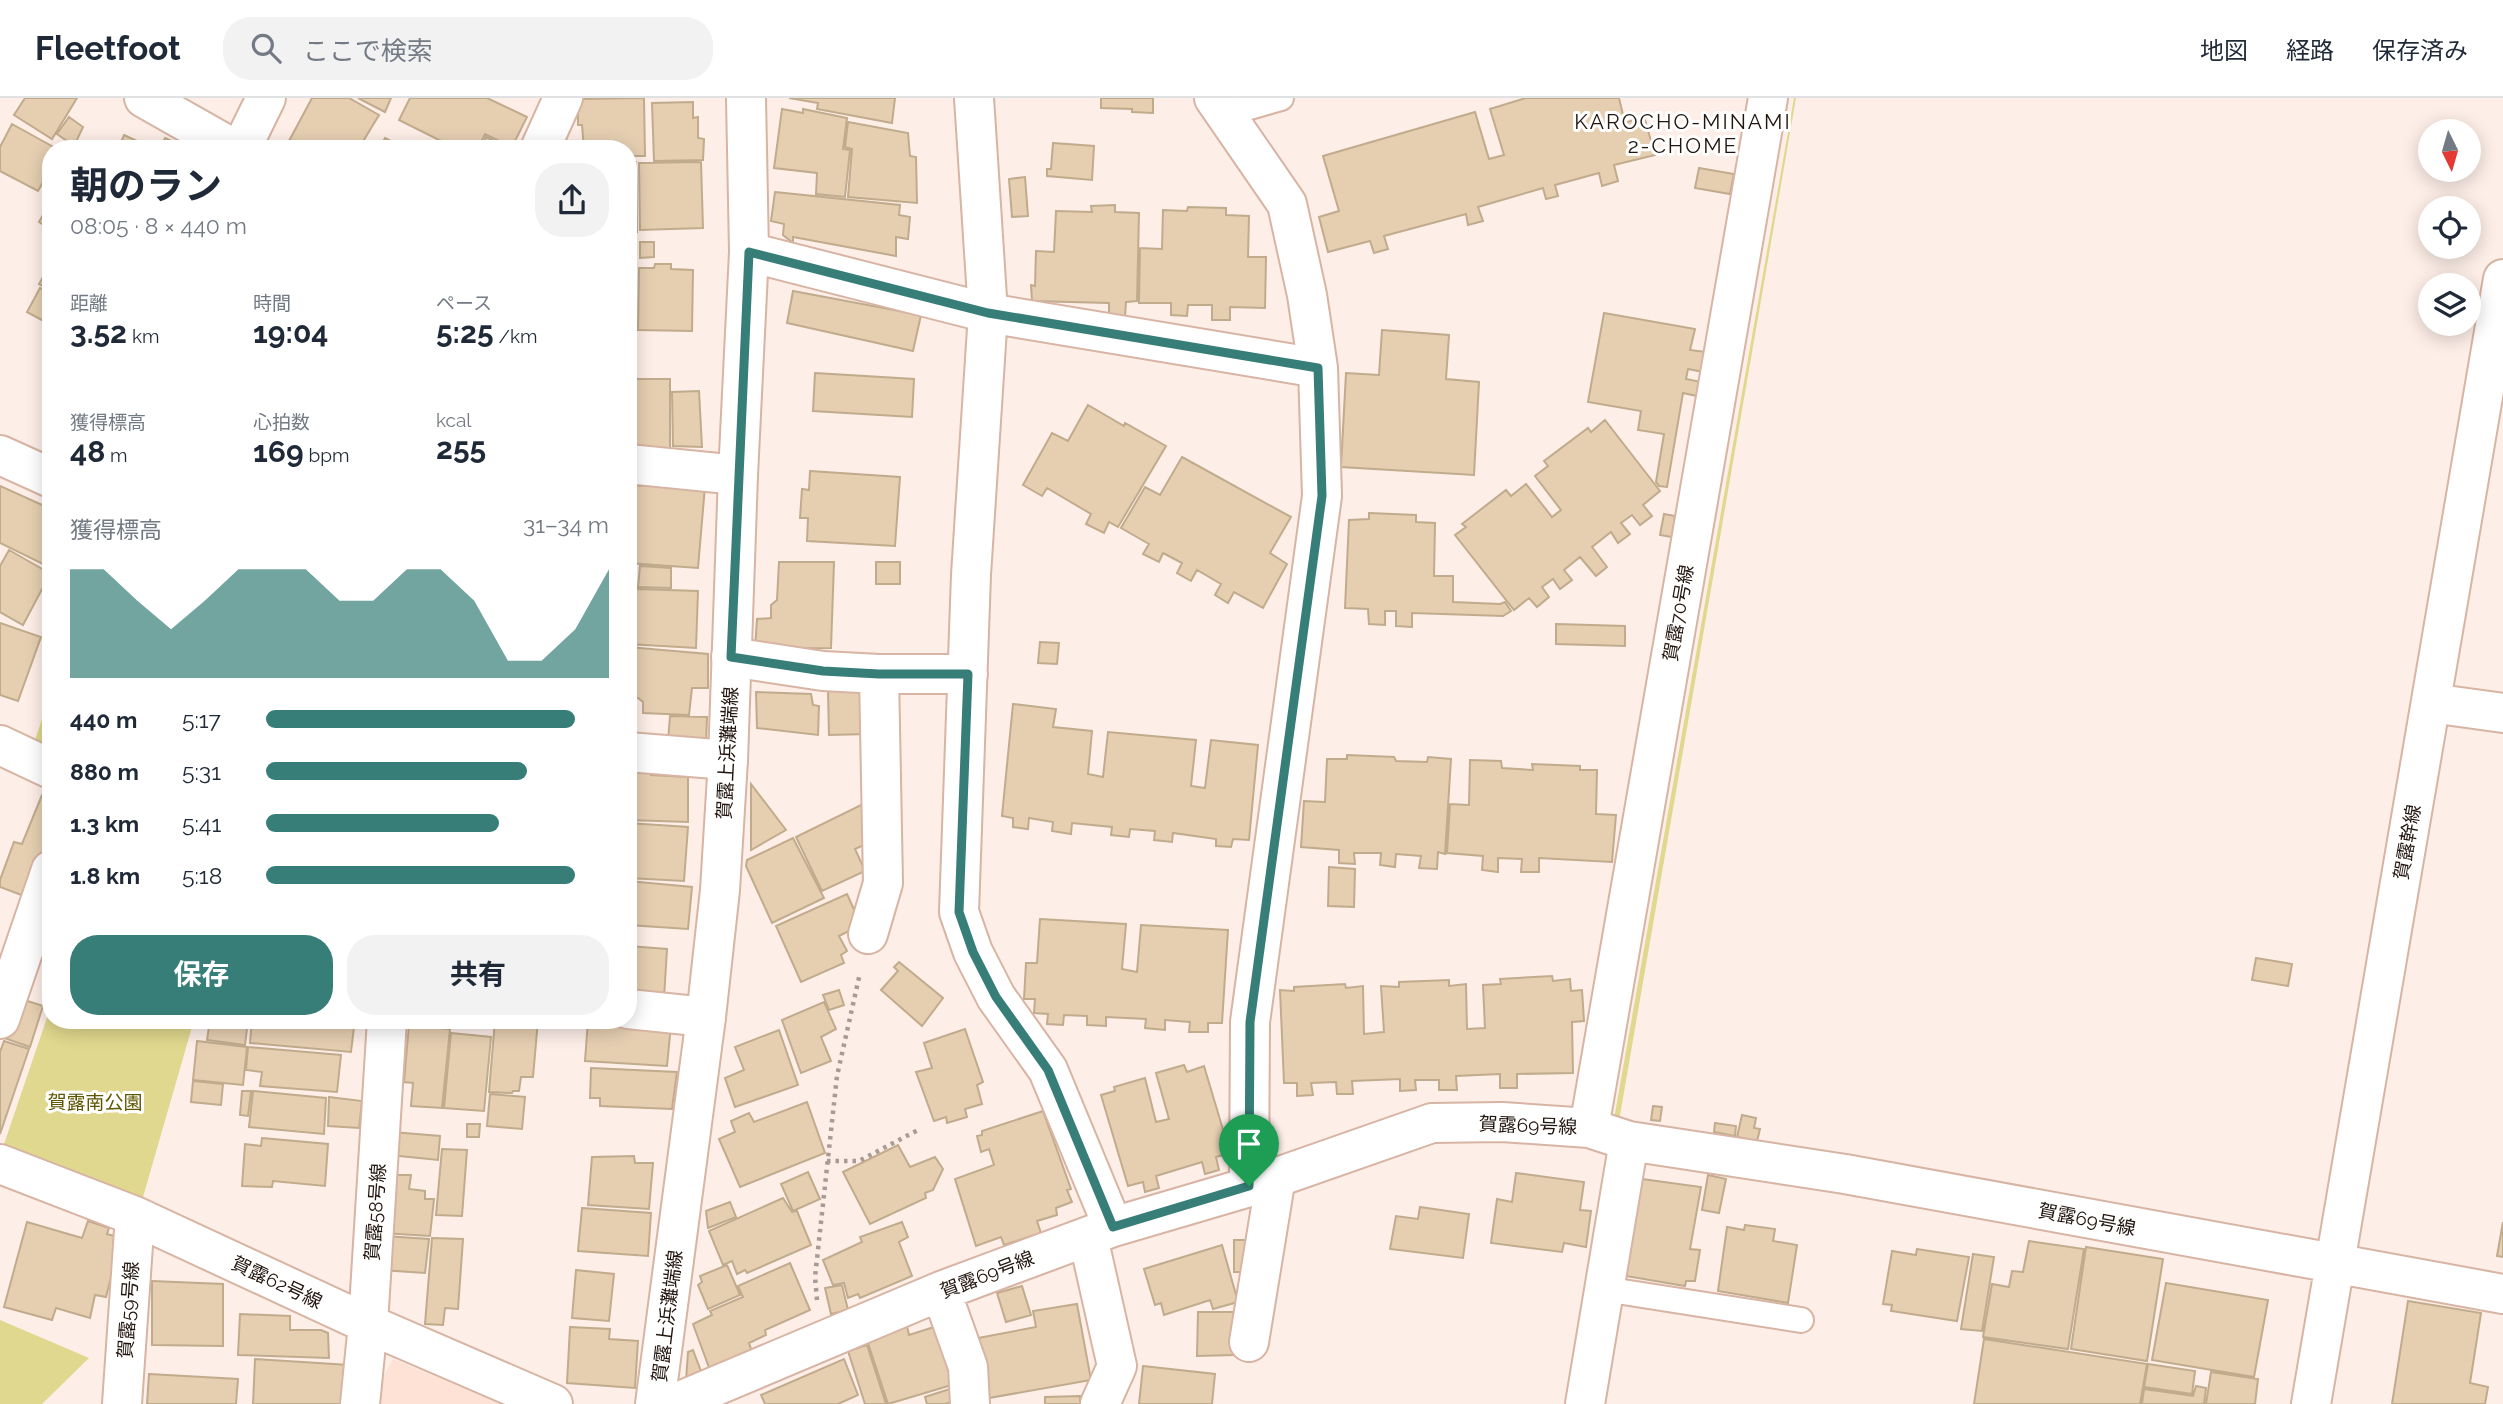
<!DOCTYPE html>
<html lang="ja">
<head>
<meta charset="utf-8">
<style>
	:root { --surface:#fff; --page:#f2f2f3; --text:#1f2937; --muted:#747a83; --line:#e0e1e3; --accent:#377e79 }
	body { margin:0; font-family:Raleway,"Noto Sans JP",sans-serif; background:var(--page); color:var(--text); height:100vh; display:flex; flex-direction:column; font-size:26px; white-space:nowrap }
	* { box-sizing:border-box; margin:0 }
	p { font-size:23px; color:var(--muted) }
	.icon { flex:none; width:38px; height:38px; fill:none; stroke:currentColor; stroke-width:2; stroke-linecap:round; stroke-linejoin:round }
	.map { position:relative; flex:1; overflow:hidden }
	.panel { position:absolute; left:42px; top:42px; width:595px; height:889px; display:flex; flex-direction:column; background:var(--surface); border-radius:28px; box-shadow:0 4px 18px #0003 }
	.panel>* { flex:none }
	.needle { width:46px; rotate:175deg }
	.tools { position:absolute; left:2418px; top:21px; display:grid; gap:14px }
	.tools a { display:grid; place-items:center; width:63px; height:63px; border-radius:50%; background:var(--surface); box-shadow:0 4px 18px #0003; font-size:35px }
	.pin { position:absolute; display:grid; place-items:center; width:60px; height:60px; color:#fff; margin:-72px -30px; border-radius:50% 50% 50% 0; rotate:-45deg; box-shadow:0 0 7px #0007 }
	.pin .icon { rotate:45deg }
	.round { display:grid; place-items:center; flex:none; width:74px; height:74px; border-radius:28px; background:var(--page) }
	.headline { display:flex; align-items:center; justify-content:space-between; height:119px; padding:0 28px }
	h1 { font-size:38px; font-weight:700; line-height:52px }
	.stats { display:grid; grid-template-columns:repeat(3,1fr); gap:10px; height:119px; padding:7px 28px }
	.stats div { display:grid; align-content:center }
	.stats b { font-size:30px; font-weight:700 }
	.stats small { font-size:19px; font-weight:400 }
	.stats p { font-size:19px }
	.chart { height:196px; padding:14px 28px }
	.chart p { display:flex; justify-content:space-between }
	.chart svg { width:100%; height:126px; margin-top:7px; fill:var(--accent); opacity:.7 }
	.primary-button { display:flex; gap:14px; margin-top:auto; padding:14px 28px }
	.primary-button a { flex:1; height:80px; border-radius:28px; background:var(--accent); color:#fff; font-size:28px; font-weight:700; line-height:80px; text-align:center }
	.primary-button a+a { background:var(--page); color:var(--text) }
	ul { padding:0 28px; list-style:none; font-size:23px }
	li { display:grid; grid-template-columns:112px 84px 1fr; align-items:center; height:52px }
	li i { height:18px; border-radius:9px; background:var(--accent) }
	header { display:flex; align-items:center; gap:42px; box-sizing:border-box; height:98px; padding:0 35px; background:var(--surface); border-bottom:2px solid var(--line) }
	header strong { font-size:33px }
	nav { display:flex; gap:38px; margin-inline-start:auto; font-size:24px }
	.search { width:490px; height:63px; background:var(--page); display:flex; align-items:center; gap:18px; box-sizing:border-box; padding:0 24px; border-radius:28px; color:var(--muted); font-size:26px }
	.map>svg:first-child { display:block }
	.built { fill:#fee2d6 }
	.green { fill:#e0d88e }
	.building { fill:#e6cfb1; stroke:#c1ab8d; stroke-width:2 }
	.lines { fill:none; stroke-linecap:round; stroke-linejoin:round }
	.service-casing { stroke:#d7b4a3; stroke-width:28 }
	.minor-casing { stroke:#d7b4a3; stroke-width:42 }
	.tertiary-casing { stroke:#d7b4a3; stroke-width:42 }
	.path { stroke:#a89a94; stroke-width:4.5; stroke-dasharray:3.5 5; stroke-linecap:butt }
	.service { stroke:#fff; stroke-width:24 }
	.minor { stroke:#fff; stroke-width:38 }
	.tertiary { stroke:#fff; stroke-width:38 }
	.route-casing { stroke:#fff; stroke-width:14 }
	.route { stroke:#377e79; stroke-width:9 }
	.labels { text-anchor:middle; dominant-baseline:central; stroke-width:6; stroke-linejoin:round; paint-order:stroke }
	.street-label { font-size:19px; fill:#22150f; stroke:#fff }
	.park-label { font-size:19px; fill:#5e5600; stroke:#fff }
	.neighbourhood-label { font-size:21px; letter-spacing:2px; fill:#22150f; stroke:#fff }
</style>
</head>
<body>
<header>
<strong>Fleetfoot</strong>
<div class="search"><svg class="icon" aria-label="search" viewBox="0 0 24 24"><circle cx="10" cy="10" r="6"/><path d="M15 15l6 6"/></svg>ここで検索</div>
<nav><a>地図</a><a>経路</a><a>保存済み</a></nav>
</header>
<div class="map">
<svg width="2503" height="1306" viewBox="0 0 2503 1306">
	<rect width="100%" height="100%" fill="#fdeee7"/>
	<path class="built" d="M393,1261L500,1306H379L381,1283Z"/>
	<path class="green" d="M1794,0H1796L1619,1023L1614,1021Z
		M43,618L51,620V661L32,651Z
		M51,908V922H194L141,1106L3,1049Z
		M0,1222L89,1260L42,1306H0Z"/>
	<path class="building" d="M25,0H77L52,41L14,17Z
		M312,0H349L379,17L359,50L355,48L353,51H302L289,43Z
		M358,0H391L385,14Z
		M410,0H487L527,19L512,49L485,36L478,51H457L399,22Z
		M644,0L645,58H628V51H584L582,27H578V1Z
		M789,0H895L892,25L817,11L818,5Z
		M1101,0H1153V15L1132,14V11L1101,10Z
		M1526,0H1619L1625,25L1644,18L1655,57L1614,67L1618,83L1602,88L1599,75L1555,87L1558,98L1546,101L1543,90L1478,109L1483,123L1468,127L1466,116L1384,138L1388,151L1374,155L1370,143L1328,154L1319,119L1339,113L1323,58L1475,14L1489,61L1504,57L1490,11Z
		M693,4V20L698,19V40L704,41L703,62L654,63L652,5Z
		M782,11L803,15V11L847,20L843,51L850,52L845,99L816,96L817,75L774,70Z
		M69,19L83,29L74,48L57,36Z
		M848,24L908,35L910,58L916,59L917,105L848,99L852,51L845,49Z
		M12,26L57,51H51V70L38,93L0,73V49Z
		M124,37L154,51H118Z
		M486,39L511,51H481Z
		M165,40L189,51H160Z
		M385,40L406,51H379Z
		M1053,45L1094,48L1092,82L1047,78V71H1051Z
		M628,64H636L637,134H628Z
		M701,64L703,130L640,132L639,65Z
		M1699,70L1734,76L1730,96L1695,90Z
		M1025,79L1028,118L1012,119L1009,81Z
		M775,94L900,107L899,117L910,119L908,141L896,139V158L793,139V145L783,137L784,126L771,123Z
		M1115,107V114L1139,115L1137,203L1126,204L1125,219H1109V205L1032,203L1031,187L1035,188L1036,153L1054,154L1056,113L1092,114L1091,108Z
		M1188,109L1226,110V117L1249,118L1248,159H1266L1265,210L1230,209V222H1212V207H1188L1187,218L1171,217V205H1139L1140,150L1162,151L1163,112L1187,113Z
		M47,110L51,112V132L39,124Z
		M640,144H654V159L640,160Z
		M51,165V192L39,186Z
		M655,166H671V171L693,172L692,233L638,232L639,170H654Z
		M40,190L51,195V227L27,214Z
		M793,193L921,217L913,253L787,225Z
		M1604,215L1695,231L1690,252L1706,254L1703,274L1688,271L1686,281L1701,284L1697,298L1683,295L1667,389L1659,388L1656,384L1664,336L1638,332L1641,313L1588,304Z
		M1382,232L1449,237L1446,281L1479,284L1474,377L1341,369L1346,275L1379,277Z
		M815,275L914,281L912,319L813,313Z
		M628,281H670V351L636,352L635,315H628Z
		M699,293L702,349L673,348L672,294Z
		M1088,307L1124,328L1125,325L1166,348L1118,429L1109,424L1104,435L1086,426L1091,416L1047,390L1042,398L1023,387L1052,335L1068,343Z
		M1605,322L1660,393L1643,407L1652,418L1640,427L1632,417L1621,425L1630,436L1618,445L1611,434L1592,449L1607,469L1596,478L1580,459L1564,472L1572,482L1560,491L1553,481L1542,489L1549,499L1537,509L1529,500L1514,512L1455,437L1466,429L1462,426L1506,392L1511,398L1526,386L1552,419L1561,412L1535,378L1548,368L1544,363L1588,330L1591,334Z
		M1182,359L1291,419L1270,455L1287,466L1263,510L1234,494L1228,505L1215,497L1221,486L1197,472L1191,483L1177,475L1182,465L1163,455L1159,464L1143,456L1149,446L1121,430L1145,389L1160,397Z
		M810,373L900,379L895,448L807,443L808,420H800L802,391L809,392Z
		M642,383L705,388L698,470L628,465V435H635L636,426H628V387L642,388Z
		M0,388L51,411V470L0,445Z
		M1369,415L1416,417V424L1435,425L1434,478H1453V504L1500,506L1505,504L1511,513L1503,518L1412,515V529L1396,528V513H1385V527L1369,526L1368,511L1345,510L1349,422L1369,421Z
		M1664,416L1675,418L1672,439L1660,437Z
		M9,452L51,476V496L42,491L23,527L0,514V468Z
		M779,464H834L831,550L755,551L757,521L771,520V507L777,502Z
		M876,464H900V486H876Z
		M640,468L671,470V490L638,489Z
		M636,491L698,493L696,550L628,546V509H634Z
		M0,525L41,539L18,603L0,597Z
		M1556,526L1625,528V548L1556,546Z
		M1040,544L1059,545L1057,566L1038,565Z
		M628,549L708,556V590H692L689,617L643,615V604L638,600H628Z
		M867,591L868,636L829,637L828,593Z
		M51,593V617L44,615Z
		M756,594L811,596L813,607L819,608L818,637L757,630Z
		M1013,606L1056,611L1053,629L1092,633L1088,676L1103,679L1108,634L1196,642L1191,688L1205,690L1211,642L1258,647L1249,742L1233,741L1231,749L1216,748V741L1173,735L1172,744L1154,742L1155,733L1130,731L1129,739L1111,737L1112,729L1072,725L1071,736L1052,733L1053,724L1029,720L1028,731L1013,729V720L1002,718Z
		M670,618L707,619L706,646L668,643Z
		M1347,657L1394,659L1396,663L1427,664L1428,659L1451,661L1445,756L1438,754L1437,771L1419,770L1421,758L1396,756L1395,769L1380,767L1381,755H1354L1355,766L1339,765V752L1301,749L1304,703L1325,704L1327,661H1347Z
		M1470,662L1501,663L1502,670L1533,672L1532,666L1580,668V672H1597L1596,716L1616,717L1612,764L1539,760V774H1521L1522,761L1498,760V774L1482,772L1483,758L1447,755L1450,706L1469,707Z
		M628,668L652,669L651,677L688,679V724L628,722Z
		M751,686L786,732L751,752Z
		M42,697L51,700V741L32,801L0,789V782L14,744L22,746Z
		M861,707L870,727V744L855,751L865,773L822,793L796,739Z
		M628,725L688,729L684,783L628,780Z
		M793,740L824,800L772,825L746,768L747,762Z
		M1329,769L1355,771L1354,809L1328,808Z
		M628,783L692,789L688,831L628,827Z
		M847,796L861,827L839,838L847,853L841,857L844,865L801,884L776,828Z
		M51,800V857L33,852Z
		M1040,821L1126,826L1122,871L1137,874L1141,827L1228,832L1222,925H1208V934H1189L1190,924L1165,922V932L1145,930L1146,921L1106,919V928L1087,927V918L1064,917L1063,927L1047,926L1048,916L1034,915L1035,901H1024L1026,865H1037Z
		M628,848L667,851L664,900L628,896Z
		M2256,860L2292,866L2288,888L2252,882Z
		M899,864L943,900L922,928L881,892L898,873L894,869Z
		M1552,878L1553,883L1570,881L1571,893L1582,892L1584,923L1572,924L1573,975L1517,976V990H1500V976L1456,978L1457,992H1439V982H1415L1416,992L1400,993V981L1352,983L1353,996H1337L1336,984L1311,985L1313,997L1297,998V985H1284L1280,892L1294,893V889L1345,886L1346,890L1363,888L1364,936L1384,934L1381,888L1399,889V884L1449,882V888L1466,886L1467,931L1485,930L1483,887L1501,886L1500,881Z
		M839,892L844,907L829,912L823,897Z
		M18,900L43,908L30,949L4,940Z
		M824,904L836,931L821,939L831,963L801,975L782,922Z
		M210,922H248L245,947L207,942Z
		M252,922H334L333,927L354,929L351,954L250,945Z
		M495,922H538L533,979H521L519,993H513L512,995L489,994Z
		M588,922H627L671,927L667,968L585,963Z
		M409,927L450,931L442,1010L411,1008L413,985L404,984Z
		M965,931L983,984L977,987L982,1006L965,1011L967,1019L947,1025L946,1019L934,1023L916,974L932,970L924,945Z
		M779,932L798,987L735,1009L725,980L744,972L735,949Z
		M451,935L491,939L484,1013L444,1010Z
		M4,943L29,951L0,1036V954Z
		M197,943L247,949L243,987L193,982Z
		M248,949L341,957L337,994L260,988L262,974L246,972Z
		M1184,967L1187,974L1204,968L1230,1055L1216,1059L1219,1072L1205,1076L1202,1064L1156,1078L1159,1090L1145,1094L1143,1084L1128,1088L1101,997L1115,993L1114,989L1145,980L1156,1024L1169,1021L1156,975Z
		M591,970L677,974L672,1011L600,1008V1000H590Z
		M193,983L223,986L221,1007L191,1004Z
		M242,993H251L248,1018L240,1017Z
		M253,993L326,1000L324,1036L249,1029Z
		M490,996L525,999L522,1031L487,1028Z
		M329,999L362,1003L359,1030L328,1028Z
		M807,1004L825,1055L740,1089L719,1041L735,1034L731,1023L749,1015L754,1024Z
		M1653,1008L1662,1009L1660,1023L1651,1022Z
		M1043,1013L1071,1091L1067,1092L1072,1104L1056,1110L1057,1117L1037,1123L1041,1135L1004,1147L1001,1139L976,1148L955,1081L994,1067L989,1051L981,1054L977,1038L982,1037V1033Z
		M1742,1017L1756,1020L1754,1030L1760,1031L1757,1043L1737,1039Z
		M1715,1025L1736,1028L1735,1038L1714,1034Z
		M467,1026H480L479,1039H467Z
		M392,1034L440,1038L438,1062L390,1057Z
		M262,1040L328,1046L325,1088L273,1083L272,1089L242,1088L245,1046L261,1048Z
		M898,1047L910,1069L935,1059L943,1071L933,1092L925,1095L926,1100L870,1126L843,1074Z
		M442,1051L467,1052L462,1118L436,1117Z
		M634,1058L635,1065H653L649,1111L588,1107L592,1059Z
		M808,1074L820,1101L793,1113L781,1086Z
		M1516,1075L1584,1084L1580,1112L1591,1113L1586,1149L1564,1145L1562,1154L1491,1145L1497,1101L1512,1104Z
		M387,1077H411L409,1091L425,1093V1101H434L430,1138L383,1135Z
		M1708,1077L1726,1081L1719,1115L1702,1112Z
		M1642,1081L1701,1089L1690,1151L1700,1152L1695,1183H1686L1685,1188L1626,1178Z
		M783,1100L792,1114L797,1113L811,1147L747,1175L745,1172L737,1176L732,1163L723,1167L709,1133Z
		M730,1104L736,1119L708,1130L706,1113Z
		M1420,1109L1469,1116L1463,1160L1390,1151L1396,1118L1418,1121Z
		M582,1110L651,1115L648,1158L578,1153Z
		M88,1123L109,1130L107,1136L121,1140L106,1199L95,1197L90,1220L56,1210L52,1222L4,1209L27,1124L82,1140Z
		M902,1124L908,1139L899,1144L912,1178L860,1200L858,1196L848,1200L844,1185L833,1187L823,1162L862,1144L860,1139Z
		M2503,1124V1159L2497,1158Z
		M1745,1127L1775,1131L1773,1143L1797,1147L1788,1205L1718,1193L1727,1129L1744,1132Z
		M384,1138L429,1141L425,1175L381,1172Z
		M432,1140L463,1141L458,1211L445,1210L443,1227L425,1226Z
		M1234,1142H1250V1174H1234Z
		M2029,1143L2084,1151L2068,1251L1983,1239L1992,1186L2009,1189L2012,1173L2023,1174Z
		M1222,1147L1238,1204L1213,1211L1210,1202L1164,1217L1161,1205L1155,1207L1144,1171Z
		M2086,1149L2163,1161L2147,1263L2071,1251Z
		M1917,1151L1969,1159L1957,1223L1891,1213L1892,1207L1883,1206L1892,1153L1916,1157Z
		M1973,1156L1994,1159L1982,1233L1961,1231Z
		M790,1165L810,1212L765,1232L766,1237L749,1245L753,1257L711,1275L693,1226L712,1217L710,1213L743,1199L738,1188Z
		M727,1167L740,1197L708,1211L698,1187L702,1184L700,1178Z
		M576,1172L614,1176L609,1223L572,1220Z
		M152,1183L223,1186V1248L152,1247Z
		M2166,1185L2268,1202L2254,1279L2152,1262Z
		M842,1187L848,1212L831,1216L825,1190Z
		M1022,1188L1031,1217L1006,1224L997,1195Z
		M2408,1203L2481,1215L2470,1285L2488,1289L2485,1306H2392Z
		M1077,1206L1091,1282L989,1300L978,1240L1036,1229L1033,1213Z
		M1198,1214H1235L1234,1257L1197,1258Z
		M240,1216L290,1218V1232H321L328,1235L329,1260L238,1257Z
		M907,1228L909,1237L937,1228L955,1286L888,1306L867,1242Z
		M570,1229L610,1231L609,1241L638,1243L635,1290L567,1285Z
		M1984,1241L2147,1266L2140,1306H1974Z
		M867,1247L886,1306H865L848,1253Z
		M693,1252L702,1276L686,1283L688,1254Z
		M255,1261L349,1267L346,1306H253Z
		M844,1261L858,1297L838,1306H765L761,1297Z
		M2148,1266L2195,1273L2192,1296L2144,1289Z
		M1143,1268L1215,1276L1212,1306H1139Z
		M2211,1274L2258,1281L2255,1306H2206Z
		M149,1276L238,1281L236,1306H147Z
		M2196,1288L2206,1290L2204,1306H2142L2144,1291L2193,1298Z
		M953,1290L957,1302L945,1306H927L925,1299Z
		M1080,1298V1306H1045V1299Z"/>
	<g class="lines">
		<g class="service-casing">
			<path id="service" d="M1225,16L1281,0
				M1604,1191L1801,1222"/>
		</g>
		<g class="minor-casing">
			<path id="minor" d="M144,0L234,51
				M974,0L988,215L971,477L959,814L973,854L996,899L1048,972L1113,1129
				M1214,0L1287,106L1307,197L1318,270
				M241,51L266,0
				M540,51L563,0
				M749,154L988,215L1318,270L1322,398L1250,924L1249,1089
				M0,357L51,380
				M628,366L738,377
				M731,559L823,573L879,576H968
				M2431,605L2503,615
				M0,647L51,671
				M628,654L728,662
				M868,836L883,785L879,576
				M628,911L706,919
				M0,921L51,772
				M1589,1030L1768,0
				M0,1066L135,1118L368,1226L553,1306
				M1088,1139L1117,1268L1100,1306
				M941,1193L968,1269L970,1306
				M1249,1244L1276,1079
				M122,1306L135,1118
				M360,1306L368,1226L387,922
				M673,1306L941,1193L1113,1129L1249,1089L1432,1025L1502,1024L1589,1030L1629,1043L1845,1076L2503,1196
				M1585,1306L1629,1043
				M2311,1306L2503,181"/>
		</g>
		<g class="tertiary-casing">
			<path id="tertiary" d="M655,1306L706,919L720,792L728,662L738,377L749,154L746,0"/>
		</g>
		<path class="path" d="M827,1063H859L918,1032
			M817,1202L815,1179L837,978L860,875"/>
		<use href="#service" class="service"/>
		<use href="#minor" class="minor"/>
		<use href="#tertiary" class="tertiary"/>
	</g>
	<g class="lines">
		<g class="route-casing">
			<path id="route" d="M749,154L988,215L1318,270L1322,398L1250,924L1249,1088L1113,1129L1048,972L996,899L973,854L959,814L968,576H879L823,573L731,559Z"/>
		</g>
		<use href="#route" class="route"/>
	</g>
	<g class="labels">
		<g class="street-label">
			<text transform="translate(1678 515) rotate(-80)">賀露70号線</text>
			<text transform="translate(727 655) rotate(-87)">賀露上浜灘端線</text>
			<text transform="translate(2407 744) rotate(-80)">賀露幹線</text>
			<text transform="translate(1528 1027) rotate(2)">賀露69号線</text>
			<text transform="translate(375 1114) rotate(-86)">賀露58号線</text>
			<text transform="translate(2087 1121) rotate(11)">賀露69号線</text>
			<text transform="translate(987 1176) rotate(-21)">賀露69号線</text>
			<text transform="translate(277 1184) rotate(25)">賀露62号線</text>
			<text transform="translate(128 1212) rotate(-86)">賀露59号線</text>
			<text transform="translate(667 1218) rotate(-83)">賀露上浜灘端線</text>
		</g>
		<g class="park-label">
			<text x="95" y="1004">賀露南公園</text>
		</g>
		<g class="neighbourhood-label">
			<text x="1683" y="23">KAROCHO-MINAMI<tspan x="1683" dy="24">2-CHOME</tspan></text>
		</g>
	</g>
</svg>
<div class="tools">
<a><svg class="needle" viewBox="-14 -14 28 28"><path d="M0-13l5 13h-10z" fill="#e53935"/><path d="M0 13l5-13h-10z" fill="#747a83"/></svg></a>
<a><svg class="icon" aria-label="locate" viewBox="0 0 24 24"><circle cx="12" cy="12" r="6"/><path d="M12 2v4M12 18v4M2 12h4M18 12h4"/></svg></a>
<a><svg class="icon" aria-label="layers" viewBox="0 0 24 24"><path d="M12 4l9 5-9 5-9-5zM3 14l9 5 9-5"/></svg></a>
</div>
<div class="pin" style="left:1249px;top:1088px;background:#1e9e55"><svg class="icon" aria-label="arrive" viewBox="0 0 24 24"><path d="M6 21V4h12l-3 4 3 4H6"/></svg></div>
<section class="panel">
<div class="headline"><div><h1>朝のラン</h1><p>08:05 · 8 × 440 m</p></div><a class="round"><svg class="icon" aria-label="share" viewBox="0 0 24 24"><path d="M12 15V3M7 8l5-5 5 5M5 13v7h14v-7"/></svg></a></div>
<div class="stats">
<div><p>距離</p><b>3.52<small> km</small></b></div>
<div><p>時間</p><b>19:04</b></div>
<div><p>ペース</p><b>5:25<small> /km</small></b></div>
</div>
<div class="stats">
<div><p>獲得標高</p><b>48<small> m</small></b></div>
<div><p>心拍数</p><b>169<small> bpm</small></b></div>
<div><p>kcal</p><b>255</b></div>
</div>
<div class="chart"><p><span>獲得標高</span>31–34 m</p>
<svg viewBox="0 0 160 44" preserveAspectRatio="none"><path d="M0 44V6L10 6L20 17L30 27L40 17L50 6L60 6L70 6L80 17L90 17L100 6L110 6L120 17L130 38L140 38L150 27L160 6V44z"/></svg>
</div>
<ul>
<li><b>440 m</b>5:17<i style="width:90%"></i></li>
<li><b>880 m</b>5:31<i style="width:76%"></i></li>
<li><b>1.3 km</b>5:41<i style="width:68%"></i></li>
<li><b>1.8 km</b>5:18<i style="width:90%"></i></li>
</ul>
<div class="primary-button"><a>保存</a><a>共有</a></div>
</section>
</div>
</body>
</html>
